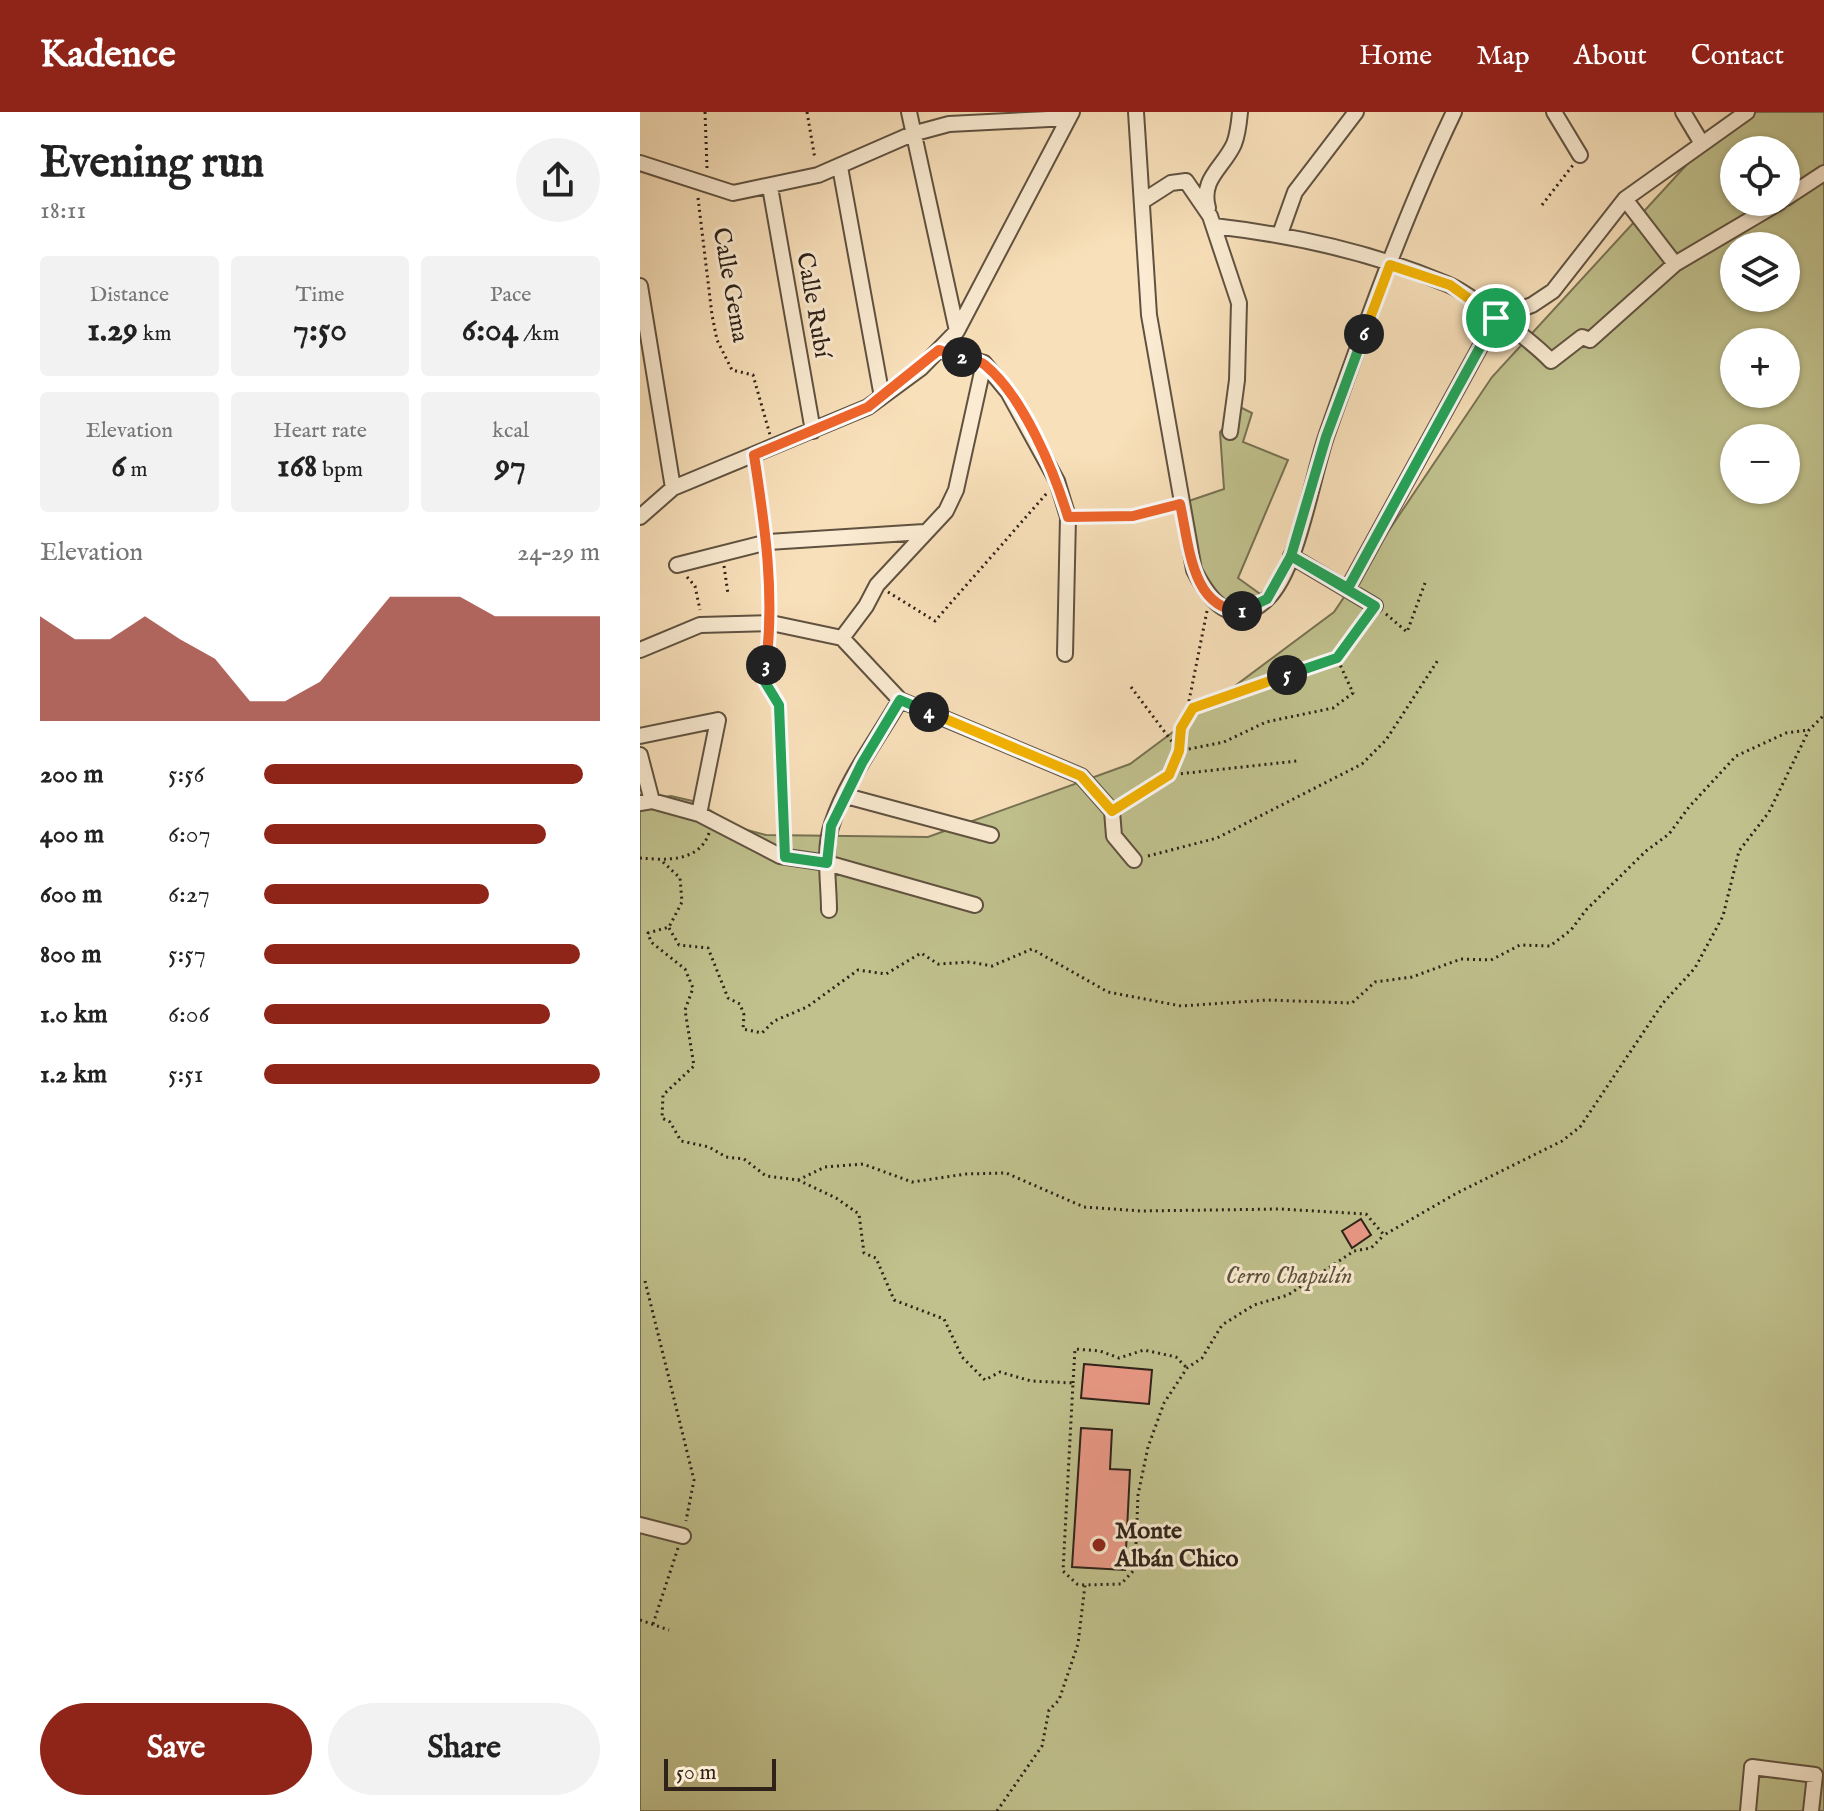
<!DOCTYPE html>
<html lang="en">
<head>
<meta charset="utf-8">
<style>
	:root { --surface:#fff; --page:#f2f2f2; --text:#222; --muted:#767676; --accent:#8f2418 }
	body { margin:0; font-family:"IM FELL English",serif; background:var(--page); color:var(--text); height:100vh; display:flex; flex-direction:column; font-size:30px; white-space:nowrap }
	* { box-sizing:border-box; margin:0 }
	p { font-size:26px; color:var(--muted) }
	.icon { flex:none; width:44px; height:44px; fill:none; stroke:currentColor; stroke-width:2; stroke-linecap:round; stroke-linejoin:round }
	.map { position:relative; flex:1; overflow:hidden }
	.panel { display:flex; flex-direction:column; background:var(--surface); width:640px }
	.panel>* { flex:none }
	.controls { position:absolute; left:1080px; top:24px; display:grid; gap:16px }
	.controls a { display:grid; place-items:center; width:80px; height:80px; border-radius:50%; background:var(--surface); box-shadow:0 2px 6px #0004; font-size:40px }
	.scale { position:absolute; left:24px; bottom:20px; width:112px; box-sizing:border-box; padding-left:8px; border:4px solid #2e2219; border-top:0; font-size:22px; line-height:28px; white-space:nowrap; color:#2e2219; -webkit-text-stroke:6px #faebd2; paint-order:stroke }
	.pin { position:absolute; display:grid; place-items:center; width:68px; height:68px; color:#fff; margin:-34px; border:4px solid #fff; border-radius:50%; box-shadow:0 2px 8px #0007 }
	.km { position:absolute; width:40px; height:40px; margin:-20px; border-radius:50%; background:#222; color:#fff; font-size:22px; line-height:40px; text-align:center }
	.round { display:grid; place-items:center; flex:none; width:84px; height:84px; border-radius:42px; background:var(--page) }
	.head { display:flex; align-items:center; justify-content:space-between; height:136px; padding:0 40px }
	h1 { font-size:44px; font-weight:700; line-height:60px }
	.stats { display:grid; grid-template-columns:repeat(3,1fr); gap:12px; height:136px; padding:8px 40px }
	.stats div { display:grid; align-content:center; border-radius:8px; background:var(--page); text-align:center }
	.stats b { font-size:34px; font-weight:700 }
	.stats small { font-size:22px; font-weight:400 }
	.stats p { font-size:22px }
	.chart { height:224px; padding:16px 40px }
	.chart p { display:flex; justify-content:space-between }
	.chart svg { width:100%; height:144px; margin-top:8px; fill:var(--accent); opacity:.7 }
	.cta { display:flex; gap:16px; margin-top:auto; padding:16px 40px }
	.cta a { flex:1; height:92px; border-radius:48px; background:var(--accent); color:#fff; font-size:32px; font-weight:700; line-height:92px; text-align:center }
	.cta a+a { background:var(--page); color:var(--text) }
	ul { padding:0 40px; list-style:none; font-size:26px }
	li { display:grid; grid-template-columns:128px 96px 1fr; align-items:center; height:60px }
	li i { height:20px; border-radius:10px; background:var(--accent) }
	header { display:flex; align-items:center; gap:48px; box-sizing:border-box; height:112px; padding:0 40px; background:var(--accent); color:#fff }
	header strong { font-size:38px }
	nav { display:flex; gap:44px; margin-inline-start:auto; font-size:28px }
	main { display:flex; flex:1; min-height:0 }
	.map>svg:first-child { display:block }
	.green { fill:#c0c18d; stroke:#777253; stroke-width:2; fill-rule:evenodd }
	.building { fill:#ea9986; stroke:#2e2219; stroke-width:2 }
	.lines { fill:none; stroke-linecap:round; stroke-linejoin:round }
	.minor-casing { stroke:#605241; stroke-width:18 }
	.path { stroke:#2e2219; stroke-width:3; stroke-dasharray:2 4; stroke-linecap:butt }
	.minor { stroke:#faebd2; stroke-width:14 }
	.split-1-casing { stroke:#fff; stroke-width:16 }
	.split-2-casing { stroke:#fff; stroke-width:16 }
	.split-3-casing { stroke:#fff; stroke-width:16 }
	.split-4-casing { stroke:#fff; stroke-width:16 }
	.split-5-casing { stroke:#fff; stroke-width:16 }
	.split-6-casing { stroke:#fff; stroke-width:16 }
	.split-7-casing { stroke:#fff; stroke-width:16 }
	.split-1 { stroke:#22a559; stroke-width:10 }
	.split-2 { stroke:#f0652b; stroke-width:10 }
	.split-3 { stroke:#f0652b; stroke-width:10 }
	.split-4 { stroke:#22a559; stroke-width:10 }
	.split-5 { stroke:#f5b400; stroke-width:10 }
	.split-6 { stroke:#22a559; stroke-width:10 }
	.split-7 { stroke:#f5b400; stroke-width:10 }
	.poi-dot { fill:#8f2418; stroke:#faebd2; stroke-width:3 }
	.labels { text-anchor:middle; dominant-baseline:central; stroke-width:6; stroke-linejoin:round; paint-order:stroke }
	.street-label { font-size:24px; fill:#2e2219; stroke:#faebd2 }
	.park-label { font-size:24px; font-style:italic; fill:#5a523c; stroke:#faebd2 }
	.poi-label { font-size:24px; font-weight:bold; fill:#2e2219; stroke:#faebd2; text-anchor:start }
</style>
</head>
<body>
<header>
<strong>Kadence</strong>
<nav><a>Home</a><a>Map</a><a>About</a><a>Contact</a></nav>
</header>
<main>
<section class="panel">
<div class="head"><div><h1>Evening run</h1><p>18:11</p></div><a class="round"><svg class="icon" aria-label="share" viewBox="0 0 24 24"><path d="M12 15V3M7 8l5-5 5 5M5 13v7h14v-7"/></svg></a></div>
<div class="stats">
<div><p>Distance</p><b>1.29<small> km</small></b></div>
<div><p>Time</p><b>7:50</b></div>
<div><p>Pace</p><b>6:04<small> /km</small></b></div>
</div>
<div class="stats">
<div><p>Elevation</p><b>6<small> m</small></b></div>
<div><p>Heart rate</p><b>168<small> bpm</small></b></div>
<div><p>kcal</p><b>97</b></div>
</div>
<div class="chart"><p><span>Elevation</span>24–29 m</p>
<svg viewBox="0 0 160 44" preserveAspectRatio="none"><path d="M0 44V12L10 19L20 19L30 12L40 19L50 25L60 38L70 38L80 32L90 19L100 6L110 6L120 6L130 12L140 12L150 12L160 12V44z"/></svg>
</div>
<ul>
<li><b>200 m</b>5:56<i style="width:95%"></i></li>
<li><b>400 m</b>6:07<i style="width:84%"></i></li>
<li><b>600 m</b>6:27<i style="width:67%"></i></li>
<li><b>800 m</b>5:57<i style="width:94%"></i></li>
<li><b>1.0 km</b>6:06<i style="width:85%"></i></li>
<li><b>1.2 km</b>5:51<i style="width:100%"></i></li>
</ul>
<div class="cta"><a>Save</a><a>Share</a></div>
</section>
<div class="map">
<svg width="1184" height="1699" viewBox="0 0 1184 1699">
	<rect width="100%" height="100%" fill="#f8e0ba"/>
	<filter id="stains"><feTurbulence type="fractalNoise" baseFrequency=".0025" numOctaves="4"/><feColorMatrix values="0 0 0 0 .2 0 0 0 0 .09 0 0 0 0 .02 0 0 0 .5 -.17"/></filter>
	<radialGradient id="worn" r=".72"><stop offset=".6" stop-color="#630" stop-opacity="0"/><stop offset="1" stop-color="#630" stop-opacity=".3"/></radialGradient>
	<path class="green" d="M1095,0H1184V1699H0V688L31,684L57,690L96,715L126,723L288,725L490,652L694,500L852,265ZM1094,38H1146V90H1094ZM1094,134H1146V186H1094ZM1094,230H1146V282H1094ZM1094,326H1146V378H1094Z
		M600,295L612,301L603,330L648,348L598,466L627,487L606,499L570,487L540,392L584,377L580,320Z"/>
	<path class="building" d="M721,1107L731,1123L712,1136L702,1119Z
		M444,1252L512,1258L509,1292L441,1286Z
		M441,1316L472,1318L470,1357L490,1358L485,1458L432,1455Z"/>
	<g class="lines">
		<g class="minor-casing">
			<path id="minor" d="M269,0L317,219
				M496,0L509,203L554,458C569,487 592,520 627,487C658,458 672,364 687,322C725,214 764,104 814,0
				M914,0L940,43
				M1043,0L1061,30
				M0,51L93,81L178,63L272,22L309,12L428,6
				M200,55L242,285
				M130,75L173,319
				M1146,86L1184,61
				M985,87L1035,152
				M503,89L531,71L546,69L570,104L599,191L597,268L590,320
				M568,96C560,67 583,56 594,32C598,22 599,11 600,0
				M574,114C652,123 734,141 807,172C829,181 894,231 911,249L942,225L950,228L1035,152L1140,90
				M640,122L655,80L716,0
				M0,174L33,376
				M299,238L344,251L368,280L417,369L428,405L425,542
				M0,405L33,376L228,295L281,256L317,219L432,0
				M651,444L735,494
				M37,453L128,430L284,420
				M708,476L856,206L892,193L913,179L985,87L1107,0
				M202,526L226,494L237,473L306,399L316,378L344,251
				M0,538L60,513L131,511L202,526L260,588L441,664L472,699L474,724L494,748
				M0,624L78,608L59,702
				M0,643L12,689
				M206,684L351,723
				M0,691L12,689L59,702L140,744L187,751L335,793
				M189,798C189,771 183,738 192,712C206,669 237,628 260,588
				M0,1413L43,1424
				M1108,1699L1112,1655L1175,1663L1171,1699"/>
		</g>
		<path class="path" d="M65,0L67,56
			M167,0L175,47
			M58,86L72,203L77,228L92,258L113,263L130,323
			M902,93L933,53
			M116,358L126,418
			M442,407L493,404L529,395
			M128,445L131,498
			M84,454L88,482
			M47,465L55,474L60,498
			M248,480L295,509L407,381
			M746,502L767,520L785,471
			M130,525L125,570L139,593L144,729
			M491,575L539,639L584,630L626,610L693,596L713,581L697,546
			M541,616L553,596L697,546L727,505
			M529,663L657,649
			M482,692L529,663L539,639L567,499
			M508,744L577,726L722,652L746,628L798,548
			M0,746C24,748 59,751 69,721
			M23,750L40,766L42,790L29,815L8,821L11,830L45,857L53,876L45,898L54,954L23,983L22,1006L30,1010L41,1029L69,1035L86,1045L104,1047L126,1064L158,1068L185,1055L223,1052L272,1070L326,1062L366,1061L444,1095L501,1099L640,1097L726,1102L744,1123L817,1081L922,1029L940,1015L1023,891L1055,856L1083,804L1099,739L1129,700L1169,618L1184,603
			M29,816L39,833L68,836L88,886L100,892L104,903L103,917L122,921L134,909L167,895L218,858L246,862L281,841L298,852L330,850L352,854L392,837L468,880L541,894L627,888L712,891L735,870L772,865L821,847L851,848L880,833L910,834L931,818L946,798L1006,739L1029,722L1049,695L1096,644L1146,621L1169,618
			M158,1068L196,1086L219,1102L224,1141L236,1146L254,1188L304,1207L322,1245L345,1268L360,1260L391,1269L433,1271L423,1459L437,1472L445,1473
			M5,1169L54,1368L46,1409
			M433,1271L435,1237L460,1239L479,1246L504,1238L536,1245L546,1255
			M0,1508L29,1518
			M13,1512L38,1436
			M357,1699L402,1634L409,1598L419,1588L438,1532L445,1473L481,1472L495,1457L498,1383L508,1335L524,1291L547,1256L562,1246L582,1213L614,1193L648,1183L714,1139L731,1136L744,1123"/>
		<use href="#minor" class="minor"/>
	</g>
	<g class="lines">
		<g class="split-1-casing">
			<path id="split-1" d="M602,499L627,487L651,444L708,476L856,206"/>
		</g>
		<g class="split-2-casing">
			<path id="split-2" d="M322,245C329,247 339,248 345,253C383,284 414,359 428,405L493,404L540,392C549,431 551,498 602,499"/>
		</g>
		<g class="split-3-casing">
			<path id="split-3" d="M126,553C135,482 125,414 114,343L228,295L299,238L322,245"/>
		</g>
		<g class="split-4-casing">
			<path id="split-4" d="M126,553L125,570L139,593L145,745L187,751L191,714L222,651L260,588L289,600"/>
		</g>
		<g class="split-5-casing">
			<path id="split-5" d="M289,600L441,664L472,699L529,663L539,639L541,616L553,596L647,563"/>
		</g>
		<g class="split-6-casing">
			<path id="split-6" d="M647,563L697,546L735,494L651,444L686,325L724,222"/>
		</g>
		<g class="split-7-casing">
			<path id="split-7" d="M724,222L750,153L810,173L856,206"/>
		</g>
		<use href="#split-1" class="split-1"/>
		<use href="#split-2" class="split-2"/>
		<use href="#split-3" class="split-3"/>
		<use href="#split-4" class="split-4"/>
		<use href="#split-5" class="split-5"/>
		<use href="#split-6" class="split-6"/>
		<use href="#split-7" class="split-7"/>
	</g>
	<circle class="poi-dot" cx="459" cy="1433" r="8"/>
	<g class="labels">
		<g class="street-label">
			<text transform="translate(90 173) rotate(80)">Calle Gema</text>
			<text transform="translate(173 193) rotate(80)">Calle Rubí</text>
		</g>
		<g class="park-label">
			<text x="649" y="1164">Cerro Chapulín</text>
		</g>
		<g class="poi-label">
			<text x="475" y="1419">Monte<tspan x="475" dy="28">Albán Chico</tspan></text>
		</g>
	</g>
	<rect width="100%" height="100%" filter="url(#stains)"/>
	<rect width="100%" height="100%" fill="url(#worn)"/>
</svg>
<div class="controls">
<a><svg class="icon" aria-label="locate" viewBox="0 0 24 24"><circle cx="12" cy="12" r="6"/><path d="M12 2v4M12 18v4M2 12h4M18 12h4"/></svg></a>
<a><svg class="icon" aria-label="layers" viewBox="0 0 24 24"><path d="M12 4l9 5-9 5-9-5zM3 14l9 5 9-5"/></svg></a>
<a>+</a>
<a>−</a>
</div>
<div class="scale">50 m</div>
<div class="pin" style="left:856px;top:206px;background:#1e9e55"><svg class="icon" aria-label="arrive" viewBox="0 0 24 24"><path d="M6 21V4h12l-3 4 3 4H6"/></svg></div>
<b class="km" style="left:602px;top:499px">1</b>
<b class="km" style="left:322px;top:245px">2</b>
<b class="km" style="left:126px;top:553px">3</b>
<b class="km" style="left:289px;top:600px">4</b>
<b class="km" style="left:647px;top:563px">5</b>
<b class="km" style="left:724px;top:222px">6</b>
</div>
</main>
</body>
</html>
